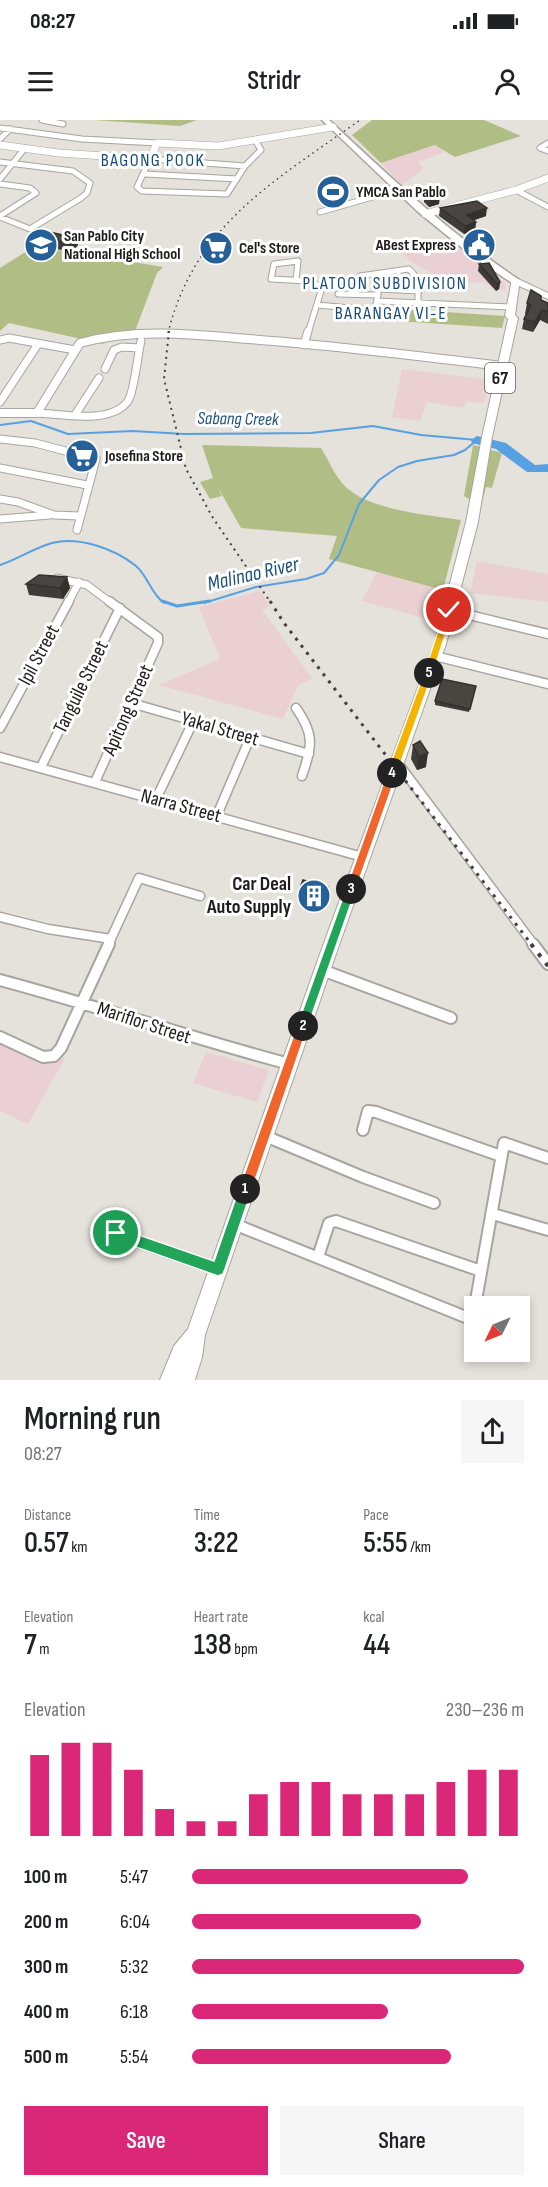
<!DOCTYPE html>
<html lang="en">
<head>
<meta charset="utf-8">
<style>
	:root { --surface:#fff; --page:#f6f6f6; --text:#202124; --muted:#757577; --accent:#db2777 }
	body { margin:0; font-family:"Sofia Sans Condensed",sans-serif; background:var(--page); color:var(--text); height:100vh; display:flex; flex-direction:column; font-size:22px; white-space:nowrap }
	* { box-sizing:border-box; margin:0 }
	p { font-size:20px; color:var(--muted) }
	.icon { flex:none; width:33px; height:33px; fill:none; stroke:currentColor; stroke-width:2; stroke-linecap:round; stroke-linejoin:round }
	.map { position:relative; height:1260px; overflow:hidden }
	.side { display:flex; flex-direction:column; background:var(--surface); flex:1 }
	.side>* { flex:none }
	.needle { width:39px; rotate:227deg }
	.controls { position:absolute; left:464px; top:1176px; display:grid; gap:12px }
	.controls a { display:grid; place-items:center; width:66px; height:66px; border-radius:0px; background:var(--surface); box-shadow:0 3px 9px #0003; font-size:30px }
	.pin { position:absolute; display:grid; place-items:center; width:51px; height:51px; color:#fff; margin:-26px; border:3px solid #fff; border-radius:50%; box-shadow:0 2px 6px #0007 }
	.km { position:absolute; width:30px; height:30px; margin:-15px; border-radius:50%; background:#222; color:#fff; font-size:16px; line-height:30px; text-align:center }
	.round { display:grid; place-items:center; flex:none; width:63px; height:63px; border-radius:0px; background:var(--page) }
	.head { display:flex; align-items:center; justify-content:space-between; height:102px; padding:0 24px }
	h1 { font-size:33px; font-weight:600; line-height:45px }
	.figures { display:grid; grid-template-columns:repeat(3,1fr); gap:9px; height:102px; padding:6px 24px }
	.figures div { display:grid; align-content:center }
	.figures b { font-size:30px; font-weight:600 }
	.figures small { font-size:16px; font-weight:400 }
	.figures p { font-size:16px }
	.chart { height:168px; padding:12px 24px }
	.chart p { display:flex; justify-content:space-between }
	.chart svg { width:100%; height:108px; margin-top:6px; stroke:var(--accent); stroke-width:6 }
	.primary-button { display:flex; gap:12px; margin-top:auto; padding:12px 24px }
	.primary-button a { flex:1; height:69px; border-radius:0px; background:var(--accent); color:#fff; font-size:24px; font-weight:600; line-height:69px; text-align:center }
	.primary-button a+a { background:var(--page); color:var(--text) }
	ul { padding:0 24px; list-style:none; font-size:20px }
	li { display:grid; grid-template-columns:96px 72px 1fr; align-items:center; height:45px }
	li i { height:15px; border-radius:8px; background:var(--accent) }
	.status { display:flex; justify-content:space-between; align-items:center; height:42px; padding:0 30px; background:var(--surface); direction:ltr }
	.status svg { height:16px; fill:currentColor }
	header { display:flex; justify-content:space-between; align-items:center; height:78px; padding:0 24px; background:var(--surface); font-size:27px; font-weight:600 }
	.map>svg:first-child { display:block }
	.commercial { fill:#ead0d4 }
	.industrial { fill:#ebd0d1 }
	.green { fill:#b0be86 }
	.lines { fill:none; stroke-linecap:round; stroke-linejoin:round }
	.stream-far1 { stroke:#57a0e2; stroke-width:2 }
	.stream { stroke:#57a0e2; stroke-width:3 }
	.river { fill:#57a0e2; fill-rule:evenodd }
	.pedestrian-casing { stroke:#a8a49f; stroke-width:5 }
	.minor-far3-casing { stroke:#a8a49f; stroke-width:7 }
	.minor-far2-casing { stroke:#a8a49f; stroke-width:9 }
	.minor-far1-casing { stroke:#a8a49f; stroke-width:11 }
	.minor-casing { stroke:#a8a49f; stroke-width:14 }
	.tertiary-far1-casing { stroke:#a8a49f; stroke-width:8 }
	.tertiary-casing { stroke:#a8a49f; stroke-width:10 }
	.secondary-casing { stroke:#a8a49f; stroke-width:3 }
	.primary-casing { stroke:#a8a49f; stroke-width:2 }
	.pedestrian { stroke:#fff; stroke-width:4 }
	.minor-far3 { stroke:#fff; stroke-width:5 }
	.minor-far2 { stroke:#fff; stroke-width:7 }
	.minor-far1 { stroke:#fff; stroke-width:8 }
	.minor { stroke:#fff; stroke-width:10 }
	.tertiary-far1 { stroke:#fff; stroke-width:7 }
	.tertiary { stroke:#fff; stroke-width:8 }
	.secondary { fill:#fff; fill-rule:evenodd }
	.primary { fill:#fff; fill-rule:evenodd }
	.rail-far3 { stroke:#43403d; stroke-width:1.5; stroke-dasharray:1.5 4; stroke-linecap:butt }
	.rail-far2 { stroke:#43403d; stroke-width:2; stroke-dasharray:2 4.5; stroke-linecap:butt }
	.rail-far1 { stroke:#43403d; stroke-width:3; stroke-dasharray:3 6; stroke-linecap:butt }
	.rail { stroke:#43403d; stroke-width:4; stroke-dasharray:4 8; stroke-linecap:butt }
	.wall { fill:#3f3b38 }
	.shaded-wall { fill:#33302e }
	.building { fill:#494541; stroke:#33302e; stroke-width:1.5 }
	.split-1 { fill:#22a559; stroke:#fff; stroke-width:1.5 }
	.split-2 { fill:#f0652b; stroke:#fff; stroke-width:1.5 }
	.split-3 { fill:#22a559; stroke:#fff; stroke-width:1.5 }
	.split-4 { fill:#f0652b; stroke:#fff; stroke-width:1.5 }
	.split-5 { fill:#f5b400; stroke:#fff; stroke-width:1.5 }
	.split-6 { fill:#f5b400; stroke:#fff; stroke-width:1.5 }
	.labels { text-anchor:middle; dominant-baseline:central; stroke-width:6; stroke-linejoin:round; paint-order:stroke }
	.far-poi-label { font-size:16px; font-weight:bold; fill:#1f1d1b; stroke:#fff; text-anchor:start }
	.far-quarter-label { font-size:18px; letter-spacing:1.5px; fill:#144a7c; stroke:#fff }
	.far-neighbourhood-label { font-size:18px; letter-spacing:1.5px; fill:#144a7c; stroke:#fff }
	.shield { fill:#fff; stroke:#62615f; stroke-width:1.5 }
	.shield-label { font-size:18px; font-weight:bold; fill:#1f1d1b }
	.far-water-label { font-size:18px; font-style:italic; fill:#1e527e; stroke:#fff }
	.street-label { font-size:20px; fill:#1f1d1b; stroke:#fff }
	.poi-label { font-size:20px; font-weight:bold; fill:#1f1d1b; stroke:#fff; text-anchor:end }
	.water-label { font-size:21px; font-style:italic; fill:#1e527e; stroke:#fff }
</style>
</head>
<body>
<div class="status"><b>08:27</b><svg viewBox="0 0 49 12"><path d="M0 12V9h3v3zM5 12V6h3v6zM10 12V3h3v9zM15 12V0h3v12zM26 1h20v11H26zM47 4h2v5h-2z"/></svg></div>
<header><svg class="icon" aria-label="menu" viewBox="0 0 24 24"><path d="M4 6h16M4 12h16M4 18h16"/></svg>Stridr<svg class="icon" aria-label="person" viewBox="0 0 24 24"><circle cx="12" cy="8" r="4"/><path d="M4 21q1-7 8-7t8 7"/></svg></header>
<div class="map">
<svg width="548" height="1260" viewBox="0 0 548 1260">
	<rect width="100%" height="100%" fill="#e5e1db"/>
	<path class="commercial" d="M436,25L445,32L418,42L424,48L402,65L381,43Z
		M463,129L504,162L506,170L493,169L485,162L452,164L441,154H433L410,141Z
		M0,913L65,938L28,1004L0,991Z
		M206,932L269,950L257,982L193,963Z"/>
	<path class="industrial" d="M432,120L442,128L457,124L463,129L410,141L398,128Z
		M402,249L490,260L484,283L466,282L463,288L427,282L420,301L392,297Z
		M477,441L548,454V482L470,473Z
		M377,452L443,470L431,500L362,481Z
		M260,471L270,486L262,490L312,558L298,566L283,599L159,565L220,539L199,487Z"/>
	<path class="green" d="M94,0H197L180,6Z
		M372,0H484L521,16L455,37L435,25L381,43L352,15Z
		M35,126L163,147L157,153L132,219L108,218L104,224L9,203L0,211V148Z
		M385,188L505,196L502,208L382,200Z
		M202,325L321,328C328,339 334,354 343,364C365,390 429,395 461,400L443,470L329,439L337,416L241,408L216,364L222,376L210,379L200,362L213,358Z
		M473,325L502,333L492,368L486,367L481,386L464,376Z"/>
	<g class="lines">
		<path class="stream-far1" d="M0,305L31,301L68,314L132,311L184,314L311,313L373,306L421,315L477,320
			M0,445C18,439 34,428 52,423C79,416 115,429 136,446C148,456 151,474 164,483
			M204,483L256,467L306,459L324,453L339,435L359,384L379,360L398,347L417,341L454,335L465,330L477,320"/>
		<path class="stream" d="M162,481L177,486L210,481"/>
		<path class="river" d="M477,316L506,323L535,345L548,344V352H527L496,329L472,323L471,320Z"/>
		<g class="pedestrian-casing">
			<path id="pedestrian" d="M398,150L401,170"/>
		</g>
		<g class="minor-far3-casing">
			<path id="minor-far3" d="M42,0L63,4
				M0,8L82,19L157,23
				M0,19L10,9
				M548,23L540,28L548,31
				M150,39L245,46L227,74L142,71L137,67Z
				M0,42L73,51L90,63L87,73L81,78L30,109L0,97
				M245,46L261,30L255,20
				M145,54L237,59
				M0,59L25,28
				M0,64L30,68L36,73L0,96
				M516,70L548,87
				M320,92L397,70
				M296,160L298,141L274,144L271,159L308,161L318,165L321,171L308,213
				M378,169L419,171
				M338,174L378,175
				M356,174V160L360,156L409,149L418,159V183
				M377,181L512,187
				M317,185L372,190L375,188L378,175L377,154"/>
		</g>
		<g class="minor-far2-casing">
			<path id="minor-far2" d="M0,220L9,218L75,230
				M304,225L308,211
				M105,249L114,230L122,227L139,228
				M0,282L38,224
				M37,293C61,294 111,305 128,281C134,273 138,233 141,221
				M75,295L99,258
				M0,319L35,323L96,339L77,410
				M0,348L87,365
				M0,379L18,382L54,395L79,396
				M0,399L50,395
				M57,458L87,465L111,483
				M68,483L79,462"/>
		</g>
		<g class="minor-far1-casing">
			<path id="minor-far1" d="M449,490L548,514
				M435,536L548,564
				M131,583L309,634
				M296,588C315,615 312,626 302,656
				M0,608L69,481
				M0,637L363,737
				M397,642L534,825
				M41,647L120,488
				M95,662L158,523V517L109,481
				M156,679L193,602
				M217,695L250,618
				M0,797L48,809L111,819
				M108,825L139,758L200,776"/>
		</g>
		<g class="minor-casing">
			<path id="minor" d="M533,824L548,844
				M322,850L451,898
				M0,860C97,886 192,918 289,944
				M0,917L43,937L54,936L61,928L109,824
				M363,1010L368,991L376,992L501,1036
				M265,1016L363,1057L434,1083
				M493,1094L548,1110
				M234,1104L473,1200L474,1191
				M116,1114L218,1149
				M318,1137L329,1103L336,1101L481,1151
				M475,1186L504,1023L548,1038"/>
		</g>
		<g class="tertiary-far1-casing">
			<path id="tertiary-far1" d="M0,25L59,33L150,39L157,23L218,26L333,7
				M425,94L516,70L548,58"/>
		</g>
		<g class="tertiary-casing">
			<path id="tertiary" d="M0,293H37L80,223C134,208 192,214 248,219C333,225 417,236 502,246"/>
		</g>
		<g class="secondary-casing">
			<path id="secondary" d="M322,0H329C390,57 449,113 518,159V163H512L472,136L417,91Z"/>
		</g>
		<g class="primary-casing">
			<path id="primary" d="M512,159H518L548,173V179L519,166L515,195L518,198L492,317L478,402L446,524L337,831L205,1215L202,1237L195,1260H160L174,1226L188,1209L321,831L434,524L466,402L482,317L508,199L505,196Z"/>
		</g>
		<use href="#pedestrian" class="pedestrian"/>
		<use href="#minor-far3" class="minor-far3"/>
		<use href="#minor-far2" class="minor-far2"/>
		<use href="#minor-far1" class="minor-far1"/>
		<use href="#minor" class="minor"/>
		<use href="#tertiary-far1" class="tertiary-far1"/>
		<use href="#tertiary" class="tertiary"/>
		<use href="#secondary" class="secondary"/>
		<use href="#primary" class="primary"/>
		<path class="rail-far3" d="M168,213C195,104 275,61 360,0"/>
		<path class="rail-far2" d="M169,211L164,259L186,349L213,398L271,483"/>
		<path class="rail-far1" d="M270,481L284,503L532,825"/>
		<path class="rail" d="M531,824L548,846"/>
	</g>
	<path class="wall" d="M424,75L439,84L429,87L424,82Z
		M440,88L486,96L474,100L476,102L475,110L464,114L439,96Z
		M42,118L78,125L71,132L43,126Z
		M479,144L500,162L499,169L496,171L478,151Z
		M541,180L548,183V204L540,200L533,212L522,209L524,199L526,194H525L527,183Z
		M67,457L70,468L63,479L29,475L26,464Z
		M476,566L469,592L435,585V581Z
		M413,625L426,647L417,650L411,639Z
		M328,767V774L324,784L299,778V771Z"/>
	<path class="shaded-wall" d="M440,77L439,84L429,87L430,80Z
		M487,88L486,96L466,103L467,95Z
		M476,102L475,110L464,114L465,106Z
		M77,118L78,125L71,132L70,124Z
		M500,162L499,169L496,171L497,164Z
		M542,190L540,200L533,212L535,202Z
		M67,457L70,468L63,479L60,468Z
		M428,633L426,647L417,650L419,637Z
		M328,767V774L324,784L325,778Z"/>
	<path class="building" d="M434,73L440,77L430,80L424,75Z
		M477,81L487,88L467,95L476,102L465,106L440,88Z
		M49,112L77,118L70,124L42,118Z
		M489,143L500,162L497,164L479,144Z
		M531,170L541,176V180L548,183V192L542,190L535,202L524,199L531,185L527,183Z
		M39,455L67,457L60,468L26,464Z
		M442,559L476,566L470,589L435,581Z
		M420,621L428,633L419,637L413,625Z
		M303,760L328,767L325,778L299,771Z"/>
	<path class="split-1" d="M245,1063L250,1065L252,1069L225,1149L223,1154L218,1156L116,1120L111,1118L110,1113L111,1109L116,1107L214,1141L239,1069L241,1065Z"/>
	<path class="split-2" d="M303,900L308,906L252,1069L250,1074L245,1076L241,1074L239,1069L297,906Z"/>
	<path class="split-3" d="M351,764L356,769L308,906L303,911L297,906L346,769Z"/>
	<path class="split-4" d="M392,649L397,653L356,769L351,774L346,769L387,653Z"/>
	<path class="split-5" d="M429,549L433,553L397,653L392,657L389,655L387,653L424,553Z"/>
	<path class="split-6" d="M449,487L453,490L433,553L432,555H426L424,553L445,490Z"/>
	<defs>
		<g id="stadium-disc" transform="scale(1.725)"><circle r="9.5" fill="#266098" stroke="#fff"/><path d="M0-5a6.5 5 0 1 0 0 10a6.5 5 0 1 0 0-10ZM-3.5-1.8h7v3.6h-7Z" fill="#fff"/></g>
		<g id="school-disc" transform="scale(1.725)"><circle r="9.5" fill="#266098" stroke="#fff"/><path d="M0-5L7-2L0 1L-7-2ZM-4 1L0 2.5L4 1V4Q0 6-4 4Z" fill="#fff"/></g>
		<g id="civic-disc" transform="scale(1.725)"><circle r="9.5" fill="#266098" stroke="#fff"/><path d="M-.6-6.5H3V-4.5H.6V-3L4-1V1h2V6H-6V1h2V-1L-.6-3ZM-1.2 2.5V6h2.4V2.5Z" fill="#fff"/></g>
		<g id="supermarket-disc" transform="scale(1.725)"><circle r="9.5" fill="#266098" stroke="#fff"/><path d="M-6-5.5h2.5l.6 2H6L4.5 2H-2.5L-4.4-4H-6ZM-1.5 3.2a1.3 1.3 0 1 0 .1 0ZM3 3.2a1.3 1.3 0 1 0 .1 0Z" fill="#fff"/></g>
		<g id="building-disc" transform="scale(1.725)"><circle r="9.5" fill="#266098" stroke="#fff"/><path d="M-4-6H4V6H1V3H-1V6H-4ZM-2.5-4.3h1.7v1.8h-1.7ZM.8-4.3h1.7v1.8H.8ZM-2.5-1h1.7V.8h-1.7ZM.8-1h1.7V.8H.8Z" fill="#fff"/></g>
	</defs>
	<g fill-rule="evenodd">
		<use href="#stadium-disc" x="333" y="72"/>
		<use href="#school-disc" x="41" y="125"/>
		<use href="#civic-disc" x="479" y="125"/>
		<use href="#supermarket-disc" x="216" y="128"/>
		<use href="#supermarket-disc" x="82" y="336"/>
		<use href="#building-disc" x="314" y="776"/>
	</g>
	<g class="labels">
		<g class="far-poi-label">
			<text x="356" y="72">YMCA San Pablo</text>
			<text x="64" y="116">San Pablo City<tspan x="64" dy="18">National High School</tspan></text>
			<text x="456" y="125" text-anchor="end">ABest Express</text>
			<text x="239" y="128">Cel's Store</text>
			<text x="105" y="336">Josefina Store</text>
		</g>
		<g class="far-quarter-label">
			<text x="153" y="40">BAGONG POOK</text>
			<text x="391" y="193">BARANGAY VI-E</text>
		</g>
		<g class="far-neighbourhood-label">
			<text x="385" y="163">PLATOON SUBDIVISION</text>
		</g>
		<rect class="shield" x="485" y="243" width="30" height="30" rx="4.5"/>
		<g class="shield-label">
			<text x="500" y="258">67</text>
		</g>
		<g class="far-water-label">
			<text transform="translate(238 299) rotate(1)">Sabang Creek</text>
		</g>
		<g class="street-label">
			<text transform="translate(39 535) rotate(-62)">Ipil Street</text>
			<text transform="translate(81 567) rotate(-64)">Tanguile Street</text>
			<text transform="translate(128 590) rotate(-66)">Apitong Street</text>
			<text transform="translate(220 609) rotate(16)">Yakal Street</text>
			<text transform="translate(181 686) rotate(15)">Narra Street</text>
			<text transform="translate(144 903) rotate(18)">Mariflor Street</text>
		</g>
		<g class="poi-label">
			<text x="291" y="764">Car Deal<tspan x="291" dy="23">Auto Supply</tspan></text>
		</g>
		<g class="water-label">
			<text transform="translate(253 454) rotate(-13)">Malinao River</text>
		</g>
	</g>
</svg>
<div class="controls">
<a><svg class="needle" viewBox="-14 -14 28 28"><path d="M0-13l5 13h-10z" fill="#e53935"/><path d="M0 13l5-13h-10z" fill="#757577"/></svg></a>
</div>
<div class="pin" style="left:116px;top:1113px;background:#1e9e55"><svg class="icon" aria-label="arrive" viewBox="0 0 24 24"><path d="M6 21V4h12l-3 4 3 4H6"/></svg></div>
<div class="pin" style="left:449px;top:490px;background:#d93025"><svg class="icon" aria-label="check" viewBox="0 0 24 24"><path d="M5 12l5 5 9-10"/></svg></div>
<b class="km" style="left:245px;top:1069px">1</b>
<b class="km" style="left:303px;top:906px">2</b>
<b class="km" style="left:351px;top:769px">3</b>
<b class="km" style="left:392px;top:653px">4</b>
<b class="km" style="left:429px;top:553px">5</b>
</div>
<section class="side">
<div class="head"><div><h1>Morning run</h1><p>08:27</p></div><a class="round"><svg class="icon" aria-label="share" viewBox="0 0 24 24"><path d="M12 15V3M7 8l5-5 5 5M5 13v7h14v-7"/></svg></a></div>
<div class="figures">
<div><p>Distance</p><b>0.57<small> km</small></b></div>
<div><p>Time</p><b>3:22</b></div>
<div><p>Pace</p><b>5:55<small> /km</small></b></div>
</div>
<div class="figures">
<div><p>Elevation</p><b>7<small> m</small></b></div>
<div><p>Heart rate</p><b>138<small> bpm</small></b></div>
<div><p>kcal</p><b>44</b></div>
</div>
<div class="chart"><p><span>Elevation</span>230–236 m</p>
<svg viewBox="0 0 160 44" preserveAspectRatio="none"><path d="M5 44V11M15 44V6M25 44V6M35 44V17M45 44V33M55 44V38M65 44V38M75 44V27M85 44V22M95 44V22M105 44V27M115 44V27M125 44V27M135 44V22M145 44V17M155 44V17"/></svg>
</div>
<ul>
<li><b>100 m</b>5:47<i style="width:83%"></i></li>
<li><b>200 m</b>6:04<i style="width:69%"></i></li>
<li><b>300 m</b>5:32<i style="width:100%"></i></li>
<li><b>400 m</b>6:18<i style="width:59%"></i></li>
<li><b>500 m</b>5:54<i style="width:78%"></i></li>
</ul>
<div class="primary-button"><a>Save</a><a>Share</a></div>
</section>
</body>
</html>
